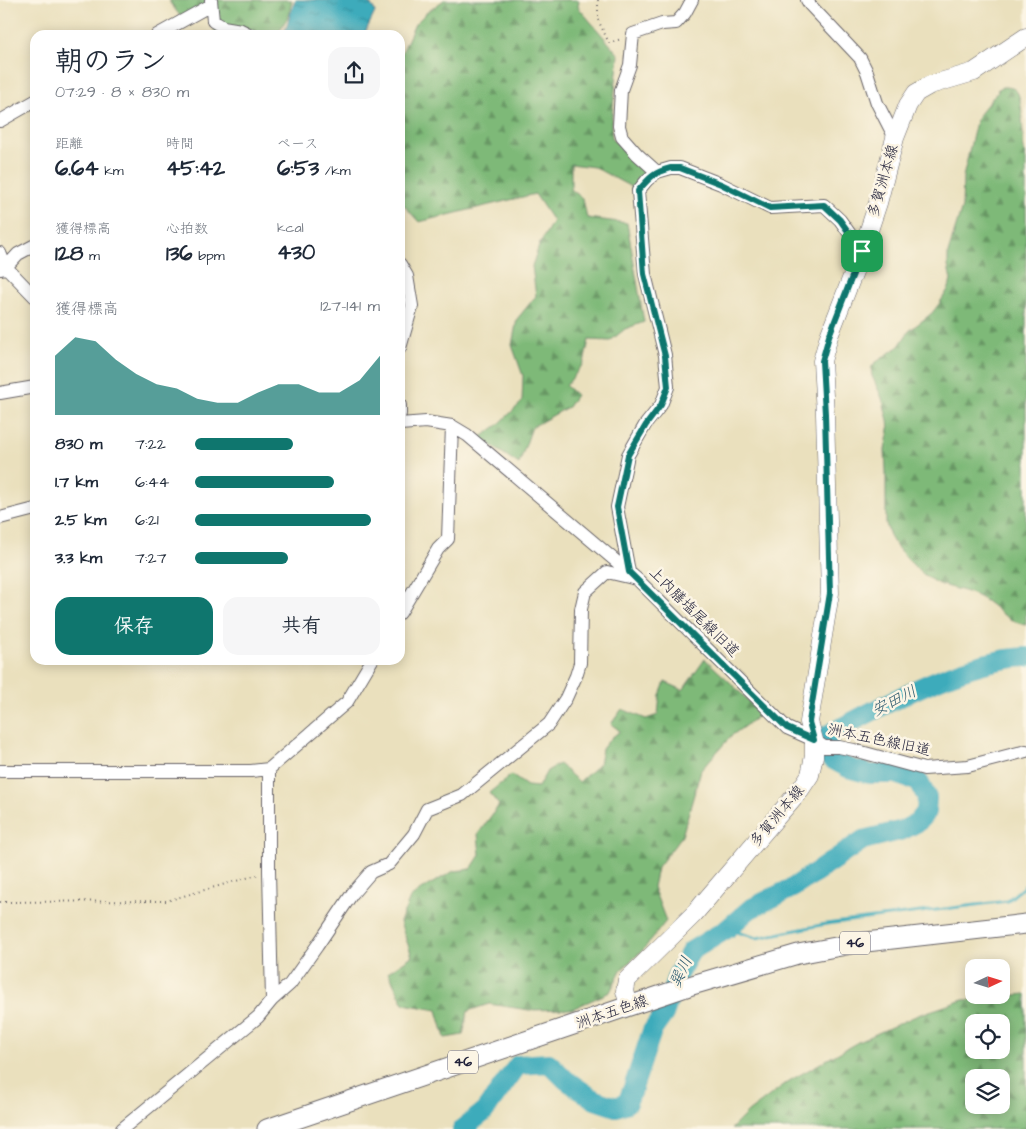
<!DOCTYPE html>
<html lang="ja">
<head>
<meta charset="utf-8">
<style>
	:root { --surface:#fff; --page:#f6f6f7; --text:#1f2937; --muted:#747a83; --accent:#0f766e }
	body { margin:0; font-family:"Architects Daughter","Klee One",sans-serif; background:var(--page); color:var(--text); height:100vh; display:flex; flex-direction:column; font-size:19px; white-space:nowrap }
	* { box-sizing:border-box; margin:0 }
	p { font-size:16px; color:var(--muted) }
	.icon { flex:none; width:28px; height:28px; fill:none; stroke:currentColor; stroke-width:2; stroke-linecap:round; stroke-linejoin:round }
	.map { position:relative; flex:1; overflow:hidden }
	.drawer { position:absolute; left:30px; top:30px; width:375px; height:635px; display:flex; flex-direction:column; background:var(--surface); border-radius:15px; box-shadow:0 2px 12px #0003 }
	.drawer>* { flex:none }
	.needle { width:32px; rotate:86deg }
	.tools { position:absolute; left:965px; top:959px; display:grid; gap:10px }
	.tools a { display:grid; place-items:center; width:45px; height:45px; border-radius:10px; background:var(--surface); box-shadow:0 2px 12px #0003; font-size:25px }
	.pin { position:absolute; display:grid; place-items:center; width:42px; height:42px; color:#fff; margin:-21px; border-radius:10px; box-shadow:0 2px 8px #0006 }
	.round { display:grid; place-items:center; flex:none; width:52px; height:52px; border-radius:15px; background:var(--page) }
	.headline { display:flex; align-items:center; justify-content:space-between; height:85px; padding:0 25px }
	h1 { font-size:28px; font-weight:700; line-height:38px }
	.stats { display:grid; grid-template-columns:repeat(3,1fr); gap:8px; height:85px; padding:5px 25px }
	.stats div { display:grid; align-content:center }
	.stats b { font-size:21px; font-weight:700 }
	.stats small { font-size:14px; font-weight:400 }
	.stats p { font-size:14px }
	.chart { height:140px; padding:10px 25px }
	.chart p { display:flex; justify-content:space-between }
	.chart svg { width:100%; height:90px; margin-top:5px; fill:var(--accent); opacity:.7 }
	.button { display:flex; gap:10px; margin-top:auto; padding:10px 25px }
	.button a { flex:1; height:58px; border-radius:15px; background:var(--accent); color:#fff; font-size:20px; font-weight:700; line-height:58px; text-align:center }
	.button a+a { background:var(--page); color:var(--text) }
	ul { padding:0 25px; list-style:none; font-size:16px }
	li { display:grid; grid-template-columns:80px 60px 1fr; align-items:center; height:38px }
	li i { height:12px; border-radius:6px; background:var(--accent) }
	.map>svg:first-child { display:block }
	.forest { fill:url(#forest-firs); stroke:#506e5a; fill-rule:evenodd }
	.water { fill:url(#water-ripples); stroke:#2f667b }
	.lines { fill:none; stroke-linecap:round; stroke-linejoin:round }
	.stream { stroke:#3cabbb; stroke-width:3 }
	.river { stroke:#3cabbb; stroke-width:20 }
	.minor-casing { stroke:#686468; stroke-width:14 }
	.secondary-casing { stroke:#686468; stroke-width:19 }
	.primary-casing { stroke:#686468; stroke-width:21 }
	.path { stroke:#686468; stroke-width:2; stroke-dasharray:1 4; stroke-linecap:butt }
	.minor { stroke:#fff; stroke-width:12 }
	.secondary { stroke:#fff; stroke-width:18 }
	.primary { stroke:#fff; stroke-width:19 }
	.route-casing { stroke:#fff; stroke-width:10 }
	.route { stroke:#0f766e; stroke-width:6 }
	.labels { text-anchor:middle; dominant-baseline:central; stroke-width:5; stroke-linejoin:round; paint-order:stroke }
	.shield { fill:#fcf5e5; stroke:#63616e; stroke-width:1 }
	.shield-label { font-size:14px; font-weight:bold; fill:#22223b }
	.street-label { font-size:15px; fill:#22223b; stroke:#fcf5e5 }
	.water-label { font-size:16px; font-style:italic; fill:#2c596e; stroke:#fcf5e5 }
</style>
</head>
<body>
<div class="map">
<svg width="1026" height="1129" viewBox="0 0 1026 1129">
	<defs>
		<pattern id="forest-firs" width="22" height="20" patternUnits="userSpaceOnUse" patternTransform="scale(1.25)"><rect width="22" height="20" fill="#7eb978"/><path d="M5 1l3.5 6h-7zM16 11l3.5 6h-7z" fill="#679664"/></pattern>
		<pattern id="water-ripples" width="26" height="14" patternUnits="userSpaceOnUse" patternTransform="scale(1.25)"><rect width="26" height="14" fill="#3cabbb"/><path d="M2 4q2-2 4 0t4 0M15 11q2-2 4 0t4 0" fill="none" stroke="#328b99"/></pattern>
	</defs>
	<rect width="100%" height="100%" fill="#fcf5e5"/>
	<filter id="ink" filterUnits="userSpaceOnUse"><feTurbulence type="fractalNoise" baseFrequency=".02" numOctaves="2"/><feDisplacementMap in="SourceGraphic" scale="10" xChannelSelector="R" yChannelSelector="G"/><feConvolveMatrix kernelMatrix="1 2 1 2 8 2 1 2 1" color-interpolation-filters="sRGB"/></filter>
	<filter id="wash" filterUnits="userSpaceOnUse"><feTurbulence type="fractalNoise" baseFrequency=".0096" numOctaves="4" result="noise"/><feDisplacementMap in="SourceGraphic" scale="20" xChannelSelector="R" yChannelSelector="G"/><feGaussianBlur stdDeviation="1.12" result="paint"/><feColorMatrix in="noise" values="0 0 0 0 0 0 0 0 0 0 0 0 0 0 0 0 0 1.4 0 .05"/><feComposite in="paint" operator="in"/></filter>
	<g filter="url(#wash)">
		<rect width="100%" height="100%" fill="#eae0bd"/>
		<path class="forest" d="M170,0H292L289,15L277,35H215L214,24L210,16L181,17L170,3Z
			M444,0H579L578,7L619,55L611,124L612,139L646,170L633,188L594,167L571,164V189L583,199L587,218L627,223L644,322L625,329L610,341L589,340L584,363L566,386L576,395L568,407L532,427L519,464L480,438L498,425L522,402L523,376L512,345L517,319L536,296L532,266L540,243L553,221L535,194L419,222L400,201V57L415,24L426,13Z
			M1002,87C1006,87 1011,87 1014,89C1026,95 1020,144 1026,160V625C1005,621 997,607 981,598C967,590 951,589 937,583C923,577 898,551 891,538C889,533 887,528 886,523V471L885,450L889,430L888,420L882,398L872,376L871,368L875,363L899,346L909,331L932,313L939,304L949,288L951,280L948,266V253L962,207L963,177L976,122L979,114L999,90H997Z
			M705,659L731,683L761,714L731,736L701,770L682,836L657,868L653,887L666,921L643,950L621,970L610,992L572,1009L529,1010L489,1004L468,1011L463,1035L445,1038L437,1010L404,1004L388,972L412,956L400,922L410,898L422,889L454,871L471,869L480,855L478,834L499,805L489,793L511,775L527,786L538,787L547,771L559,764L579,782L599,764L602,749L610,739L620,731L611,724L622,709L646,719L658,715L660,695L665,682L683,690Z
			M1026,994V1129H731L748,1112L789,1081L858,1042L918,1015L963,1000ZM1001,1022V1050H974V1022ZM974,1078H1001V1105H974Z"/>
		<path class="water" d="M295,0H365L373,7L375,12L364,35H289L284,34Z"/>
		<g class="lines">
			<path class="stream" d="M727,929L757,938L826,924L1007,901L1026,885"/>
			<path class="river" d="M462,1129L484,1112L518,1065L549,1063L566,1080L595,1100L616,1107L627,1103L634,1085L652,1031L664,1014L677,976L691,951L727,929L750,909L794,887L863,840L903,830L918,822L926,812L927,798L919,782L895,774H870L848,768L830,758L827,735C887,704 958,661 1026,657"/>
		</g>
	</g>
	<g filter="url(#ink)">
		<g class="lines">
			<g class="minor-casing">
				<path id="minor" d="M211,0L213,21L223,27L241,30L251,35
					M807,0L810,5L860,58L867,72L877,103L895,138
					M157,35L211,5
					M0,121L35,101
					M657,172L637,154L622,137L619,126L621,90L630,65L633,34L662,24L676,23L685,13L692,0
					M0,253L6,267L35,297
					M400,264L407,276L412,306L400,348
					M1,269L6,267L18,254L35,245
					M0,393L35,387
					M400,405V414
					M400,424L426,422L452,426L467,435L637,579L787,728L814,740L824,747H839L854,750L924,769L968,766L1026,751
					M0,518L35,509
					M629,572L617,507L628,455L645,425L661,405L668,387L665,355L645,274L638,191L647,180L657,172L671,168H680L721,184L770,208L824,205L840,220L862,251
					M400,613L438,549L448,539L452,426
					M269,769V871L272,1000
					M0,771H251L269,769L347,702L372,660
					M122,1129L258,1017L272,1000L290,984L317,946L352,894L371,872L389,864L414,834L427,809L462,795L549,724L566,698L576,676L580,663L581,609L585,592L607,572L637,579"/>
			</g>
			<g class="secondary-casing">
				<path id="secondary" d="M629,1006L625,991L627,980L694,914L800,790L810,775L814,756V740L809,722L830,593L825,414L822,361L829,336L862,251L878,203L895,138L908,105L916,93L930,85L974,72L1026,37"/>
			</g>
			<g class="primary-casing">
				<path id="primary" d="M267,1129L629,1006L689,986L798,954L857,943L1026,924"/>
			</g>
			<path class="path" d="M598,0V20L609,43L621,39
				M0,902L166,901L257,875"/>
			<use href="#minor" class="minor"/>
			<use href="#secondary" class="secondary"/>
			<use href="#primary" class="primary"/>
		</g>
	</g>
	<g class="lines" filter="url(#ink)">
		<g class="route-casing">
			<path id="route" d="M671,168H680L721,184L770,208L824,205L840,220L862,251L829,336L822,361L825,414L830,593L809,722L814,740L787,728L629,572L617,507L628,455L646,425L661,405L668,387L665,356L644,274L638,191C650,177 653,173 671,168Z"/>
		</g>
		<use href="#route" class="route"/>
	</g>
	<g class="labels">
		<g class="shield">
			<rect x="840" y="931.5" width="30" height="23" rx="4"/>
			<rect x="448" y="1050.5" width="30" height="23" rx="4"/>
		</g>
		<g class="shield-label">
			<text x="855" y="943">46</text>
			<text x="463" y="1062">46</text>
		</g>
		<g class="street-label">
			<text transform="translate(883 181) rotate(-74)">多賀洲本線</text>
			<text transform="translate(694 612) rotate(45)">上内膳塩尾線旧道</text>
			<text transform="translate(879 740) rotate(12)">洲本五色線旧道</text>
			<text transform="translate(777 816) rotate(-50)">多賀洲本線</text>
			<text transform="translate(612 1012) rotate(-19)">洲本五色線</text>
		</g>
		<g class="water-label">
			<text transform="translate(894 701) rotate(-27)">安田川</text>
			<text transform="translate(681 972) rotate(-65)">巽川</text>
		</g>
	</g>
</svg>
<div class="tools">
<a><svg class="needle" viewBox="-14 -14 28 28"><path d="M0-13l5 13h-10z" fill="#e53935"/><path d="M0 13l5-13h-10z" fill="#747a83"/></svg></a>
<a><svg class="icon" aria-label="locate" viewBox="0 0 24 24"><circle cx="12" cy="12" r="6"/><path d="M12 2v4M12 18v4M2 12h4M18 12h4"/></svg></a>
<a><svg class="icon" aria-label="layers" viewBox="0 0 24 24"><path d="M12 4l9 5-9 5-9-5zM3 14l9 5 9-5"/></svg></a>
</div>
<div class="pin" style="left:862px;top:251px;background:#1e9e55"><svg class="icon" aria-label="arrive" viewBox="0 0 24 24"><path d="M6 21V4h12l-3 4 3 4H6"/></svg></div>
<section class="drawer">
<div class="headline"><div><h1>朝のラン</h1><p>07:29 · 8 × 830 m</p></div><a class="round"><svg class="icon" aria-label="share" viewBox="0 0 24 24"><path d="M12 15V3M7 8l5-5 5 5M5 13v7h14v-7"/></svg></a></div>
<div class="stats">
<div><p>距離</p><b>6.64<small> km</small></b></div>
<div><p>時間</p><b>45:42</b></div>
<div><p>ペース</p><b>6:53<small> /km</small></b></div>
</div>
<div class="stats">
<div><p>獲得標高</p><b>128<small> m</small></b></div>
<div><p>心拍数</p><b>136<small> bpm</small></b></div>
<div><p>kcal</p><b>430</b></div>
</div>
<div class="chart"><p><span>獲得標高</span>127–141 m</p>
<svg viewBox="0 0 160 44" preserveAspectRatio="none"><path d="M0 44V15L10 6L20 8L30 17L40 24L50 29L60 31L70 36L80 38L90 38L100 33L110 29L120 29L130 33L140 33L150 27L160 15V44z"/></svg>
</div>
<ul>
<li><b>830 m</b>7:22<i style="width:53%"></i></li>
<li><b>1.7 km</b>6:44<i style="width:75%"></i></li>
<li><b>2.5 km</b>6:21<i style="width:95%"></i></li>
<li><b>3.3 km</b>7:27<i style="width:50%"></i></li>
</ul>
<div class="button"><a>保存</a><a>共有</a></div>
</section>
</div>
</body>
</html>
